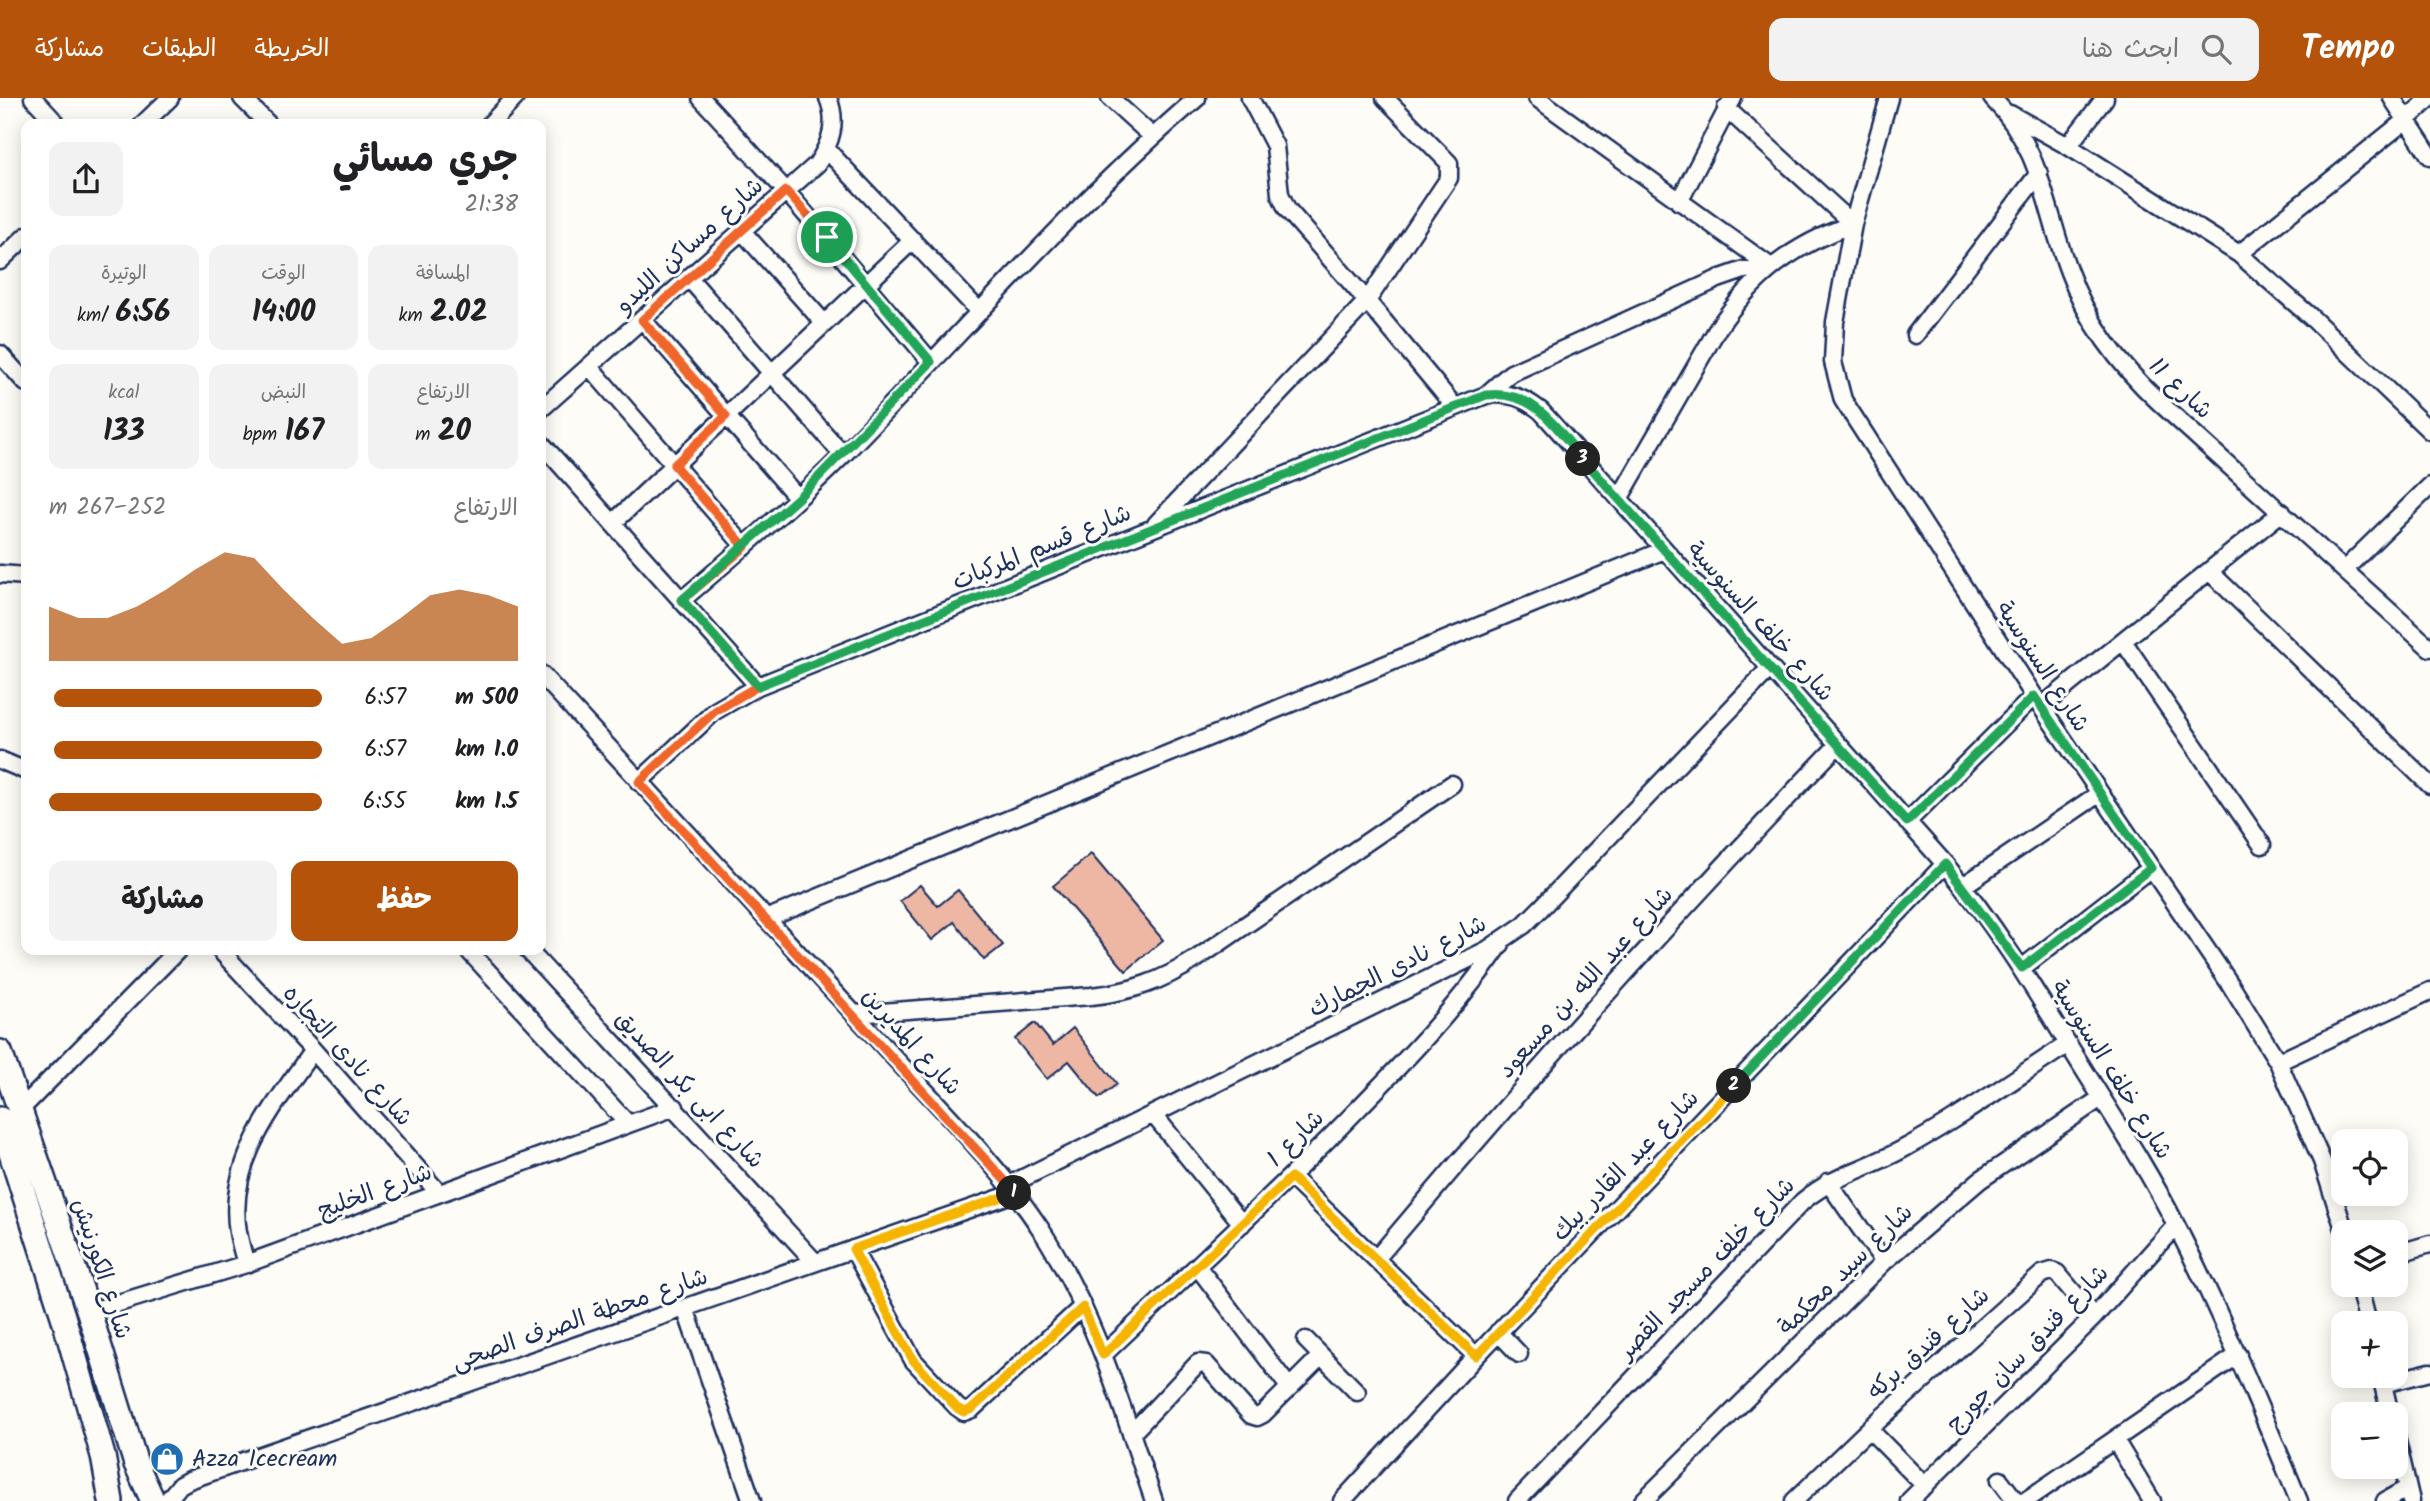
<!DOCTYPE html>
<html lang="ar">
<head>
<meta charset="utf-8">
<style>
	:root { --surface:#fff; --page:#f2f2f2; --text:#202124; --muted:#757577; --accent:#b45309 }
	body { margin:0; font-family:Kalam,"Playpen Sans Arabic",sans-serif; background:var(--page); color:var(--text); direction:rtl; height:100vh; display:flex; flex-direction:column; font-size:26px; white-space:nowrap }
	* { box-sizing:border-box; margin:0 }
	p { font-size:23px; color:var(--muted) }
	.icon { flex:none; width:38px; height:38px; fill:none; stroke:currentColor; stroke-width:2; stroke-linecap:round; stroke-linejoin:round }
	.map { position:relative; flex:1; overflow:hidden; direction:ltr }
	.details { position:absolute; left:21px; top:21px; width:525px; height:836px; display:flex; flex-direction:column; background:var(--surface); border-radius:14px; box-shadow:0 4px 18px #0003; direction:rtl }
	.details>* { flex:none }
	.buttons { position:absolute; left:2331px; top:1031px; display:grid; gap:14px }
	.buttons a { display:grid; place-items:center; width:77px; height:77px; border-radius:14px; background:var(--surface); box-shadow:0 4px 18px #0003; font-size:35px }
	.pin { position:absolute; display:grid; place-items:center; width:60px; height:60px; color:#fff; margin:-30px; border:4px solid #fff; border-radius:50%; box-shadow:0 2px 7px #0007 }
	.km { position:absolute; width:35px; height:35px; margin:-18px; border-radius:50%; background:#222; color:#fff; font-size:19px; line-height:35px; text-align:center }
	.round { display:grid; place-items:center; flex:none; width:74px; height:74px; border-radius:14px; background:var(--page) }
	.summary { display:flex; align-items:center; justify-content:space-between; height:119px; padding:0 28px }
	h1 { font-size:38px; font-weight:700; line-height:52px }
	.metrics { display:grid; grid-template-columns:repeat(3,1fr); gap:10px; height:119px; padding:7px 28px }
	.metrics div { display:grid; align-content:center; border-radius:14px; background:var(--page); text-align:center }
	.metrics b { font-size:30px; font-weight:700 }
	.metrics small { font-size:19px; font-weight:400 }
	.metrics p { font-size:19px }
	.chart { height:196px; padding:14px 28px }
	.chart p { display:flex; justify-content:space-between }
	.chart svg { width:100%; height:126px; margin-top:7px; fill:var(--accent); opacity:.7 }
	.primary-button { display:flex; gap:14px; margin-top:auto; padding:14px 28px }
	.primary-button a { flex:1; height:80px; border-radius:14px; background:var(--accent); color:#fff; font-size:28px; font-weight:700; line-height:80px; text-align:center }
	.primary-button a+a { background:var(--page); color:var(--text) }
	ul { padding:0 28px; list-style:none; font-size:23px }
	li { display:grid; grid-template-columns:112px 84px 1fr; align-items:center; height:52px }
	li i { height:18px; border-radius:9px; background:var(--accent) }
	header { display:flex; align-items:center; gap:42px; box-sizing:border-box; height:98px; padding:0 35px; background:var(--accent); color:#fff }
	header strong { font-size:33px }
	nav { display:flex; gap:38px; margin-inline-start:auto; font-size:24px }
	.search { width:490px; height:63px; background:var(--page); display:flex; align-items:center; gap:18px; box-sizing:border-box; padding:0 24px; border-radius:14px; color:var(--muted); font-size:26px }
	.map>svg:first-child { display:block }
	.building { fill:#eeb7a4; stroke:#1b2f5e; stroke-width:2 }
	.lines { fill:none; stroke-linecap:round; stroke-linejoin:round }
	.street-casing { stroke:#1b2f5e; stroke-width:21 }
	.secondary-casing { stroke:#1b2f5e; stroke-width:28 }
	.street { stroke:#fdfcf7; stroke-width:16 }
	.secondary { stroke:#fdfcf7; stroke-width:23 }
	.split-1-casing { stroke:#fff; stroke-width:14 }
	.split-2-casing { stroke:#fff; stroke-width:14 }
	.split-3-casing { stroke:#fff; stroke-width:14 }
	.split-4-casing { stroke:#fff; stroke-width:14 }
	.split-1 { stroke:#f0652b; stroke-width:9 }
	.split-2 { stroke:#f5b400; stroke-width:9 }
	.split-3 { stroke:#22a559; stroke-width:9 }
	.split-4 { stroke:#22a559; stroke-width:9 }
	.labels { text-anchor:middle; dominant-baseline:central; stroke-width:6; stroke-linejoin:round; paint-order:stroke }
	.street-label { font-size:24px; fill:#1b2f5e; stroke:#fdfcf7 }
	.poi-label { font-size:24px; fill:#1b2f5e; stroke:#fdfcf7; text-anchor:start }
</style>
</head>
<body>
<header>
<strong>Tempo</strong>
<div class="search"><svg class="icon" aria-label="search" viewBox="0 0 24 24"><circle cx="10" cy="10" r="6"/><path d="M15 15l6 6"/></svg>ابحث هنا</div>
<nav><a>الخريطة</a><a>الطبقات</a><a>مشاركة</a></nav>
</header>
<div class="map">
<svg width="2430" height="1403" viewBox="0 0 2430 1403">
	<rect width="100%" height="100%" fill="#fdfcf7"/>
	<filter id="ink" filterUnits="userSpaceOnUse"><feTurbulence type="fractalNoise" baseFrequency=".0143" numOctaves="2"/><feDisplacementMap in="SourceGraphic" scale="14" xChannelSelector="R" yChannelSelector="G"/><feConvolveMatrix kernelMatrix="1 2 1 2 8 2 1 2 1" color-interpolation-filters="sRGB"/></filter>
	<g filter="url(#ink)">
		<path class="building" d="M1091,756L1163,842L1126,873L1053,788Z
			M920,787L938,808L958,792L1003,847L984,862L954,824L932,842L900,803Z
			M1035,925L1053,947L1073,930L1117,986L1099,1000L1069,963L1047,981L1015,941Z"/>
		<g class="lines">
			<g class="street-casing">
				<path id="street" d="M33,0L57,26
					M242,0L268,26
					M701,0L786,93L931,264
					M1110,0L1152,38
					M1250,0L1275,48L1280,96L1287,111L1367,203L1455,309
					M1537,0L1771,169
					M1889,0L1853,126L1835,224L1833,264L1843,302L2034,598L2230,886L2278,964L2322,1063L2345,1134
					M1992,0C2042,50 2045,111 2069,174C2088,226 2120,268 2160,305L2430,550
					M2392,0L2430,58
					M2010,16L2068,48L2239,156L2312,220L2430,333
					M143,26L170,0
					M490,26L515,0
					M2068,48L2105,0
					M827,52L978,212
					M1679,104L1733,0
					M742,133L824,225
					M2239,156L2406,22L2430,0
					M0,163L26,138
					M689,180L843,357
					M642,221L798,400
					M1915,237L2039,75
					M0,256L26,285
					M589,268L745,449
					M1486,297L1511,275L1718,181L1744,172L1771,169
					M541,311L817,66C831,45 838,24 828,0
					M541,345L758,588
					M1619,401L1718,230C1754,177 1793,147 1853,126L1726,10
					M613,425L913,142
					M1156,426L1367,203L1449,80V65L1385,0
					M2345,471L2430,388
					M2209,473L2430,687
					M0,476L26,478
					M682,502C737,455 792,408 843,357C961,237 1070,109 1197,0
					M2123,543L2262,747
					M541,576C652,698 766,819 878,942C932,1002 996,1063 1040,1130C1094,1213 1122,1310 1154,1403
					M2041,609L2282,414
					M0,662L26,673
					M639,684L715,613L758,588L1486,297C1509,294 1523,299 1541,313L1945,766C1994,825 2033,889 2073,954C2108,1011 2146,1067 2176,1127C2222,1217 2260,1310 2299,1403
					M1907,724L2034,598
					M1963,788L2100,695
					M766,821L1664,452
					M220,852L313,952L439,1095
					M468,852L628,1026
					M528,852L815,1164
					M2022,870L2151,770
					M855,916L1091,898C1131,894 1162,883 1196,861L1452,686
					M2278,964L2430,893
					M20,1012L178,852
					M1153,1016L1242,1126
					M1291,1079L1476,1258
					M1828,1084L1884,1164
					M1009,1087L1487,852L1524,827L1541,810L1770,570
					M853,1151L913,1262L957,1309L964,1314L972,1311L1083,1208
					M2396,1156L2430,1146
					M1376,1161C1525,984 1678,813 1838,647
					M246,1166C243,1156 240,1145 238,1134C226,1063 276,1006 313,952
					M1197,1168L1289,1289
					M2358,1186L2368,1225
					M685,1210L752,1403
					M89,1214L246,1166L675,1009
					M1498,1234L1519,1256
					M1306,1242L1357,1294
					M1103,1257C1186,1178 1271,1100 1351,1018C1405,963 1457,909 1501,846
					M2381,1278L2390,1316
					M2383,1286L2430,1274
					M1869,1331L1925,1388
					M1131,1336L1198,1265L1206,1266L1251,1317L1257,1319L1263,1316L1321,1258
					M2396,1339L2411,1403
					M2115,1342L2152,1403
					M2000,1382L2016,1403
					M167,1403L180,1387L189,1382L1015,1095
					M1342,1403L1476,1258L1945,766
					M1517,1403L1803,1103C1836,1076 1867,1071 1903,1051C1960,1020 2014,981 2068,946
					M1643,1403L1884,1164L1980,1082L2101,1000
					M1794,1403L1869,1331L2042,1176L2052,1173L2057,1175L2094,1219
					M1909,1403L2094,1219L2176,1127
					M2025,1403L2238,1257
					M2385,1403L2408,1390"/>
			</g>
			<g class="secondary-casing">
				<path id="secondary" d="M0,954L89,1214L136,1366L153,1403
					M0,1021L63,1218L103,1358L111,1403"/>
			</g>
			<use href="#street" class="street"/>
			<use href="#secondary" class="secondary"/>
		</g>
	</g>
	<g class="lines" filter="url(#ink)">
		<g class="split-1-casing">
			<path id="split-1" d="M827,139L786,93L642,222L726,318L674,367L745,449L682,502L758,588L715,613L639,684L1009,1087L1014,1095"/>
		</g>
		<g class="split-2-casing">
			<path id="split-2" d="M1014,1095L853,1151L913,1262L957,1310L964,1314L972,1311L1083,1209L1103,1257L1291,1079L1476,1258L1734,988"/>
		</g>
		<g class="split-3-casing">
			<path id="split-3" d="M1583,361L1907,724L2034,598L2151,770L2022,870L1945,766L1734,988"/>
		</g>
		<g class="split-4-casing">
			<path id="split-4" d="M827,139L931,264L798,400L682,502L758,588L1486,297C1534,291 1555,329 1583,361"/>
		</g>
		<use href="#split-1" class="split-1"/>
		<use href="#split-2" class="split-2"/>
		<use href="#split-3" class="split-3"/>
		<use href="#split-4" class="split-4"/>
	</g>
	<defs>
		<g id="shop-disc" transform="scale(1.75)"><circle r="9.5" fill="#1f6fb2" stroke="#fdfcf7"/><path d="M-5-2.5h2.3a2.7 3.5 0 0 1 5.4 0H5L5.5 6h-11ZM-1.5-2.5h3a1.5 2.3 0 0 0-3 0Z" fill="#fff"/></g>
	</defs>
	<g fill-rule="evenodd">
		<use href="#shop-disc" x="167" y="1361"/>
	</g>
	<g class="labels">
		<g class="street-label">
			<text transform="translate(690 148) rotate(-42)">شارع مساكن الليدو</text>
			<text transform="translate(2180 291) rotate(43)">شارع 11</text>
			<text transform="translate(1042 450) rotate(-22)">شارع قسم المركبات</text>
			<text transform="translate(1760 524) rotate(48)">شارع خلف السنوسية</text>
			<text transform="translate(2042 569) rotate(57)">شارع السنوسية</text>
			<text transform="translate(1398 869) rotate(-27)">شارع نادى الجمارك</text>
			<text transform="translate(1586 885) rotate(-48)">شارع عبد الله بن مسعود</text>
			<text transform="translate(911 944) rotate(48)">شارع المديرين</text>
			<text transform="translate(347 958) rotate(48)">شارع نادى التجاره</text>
			<text transform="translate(2111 972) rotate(58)">شارع خلف السنوسية</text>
			<text transform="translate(689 992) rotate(47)">شارع ابى بكر الصديق</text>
			<text transform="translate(1296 1041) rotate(-45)">شارع 1</text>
			<text transform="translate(1626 1068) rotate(-46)">شارع عبد القادر بيك</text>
			<text transform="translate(375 1094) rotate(-20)">شارع الخليج</text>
			<text transform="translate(101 1171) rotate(72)">شارع الكورنيش</text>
			<text transform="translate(1707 1171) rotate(-46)">شارع خلف مسجد القصر</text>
			<text transform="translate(1846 1172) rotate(-44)">شارع سيد محكمة</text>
			<text transform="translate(580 1222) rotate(-19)">شارع محطة الصرف الصحى</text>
			<text transform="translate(1929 1246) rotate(-42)">شارع فندق بركه</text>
			<text transform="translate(2028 1251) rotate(-46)">شارع فندق سان جورج</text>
		</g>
		<g class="poi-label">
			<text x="192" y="1361">Azza Icecream</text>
		</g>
	</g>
</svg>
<div class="buttons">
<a><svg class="icon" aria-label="locate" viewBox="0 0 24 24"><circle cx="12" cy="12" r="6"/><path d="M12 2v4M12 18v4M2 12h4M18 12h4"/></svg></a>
<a><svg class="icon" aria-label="layers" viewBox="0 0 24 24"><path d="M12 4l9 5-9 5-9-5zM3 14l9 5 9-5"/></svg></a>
<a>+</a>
<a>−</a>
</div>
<div class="pin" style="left:827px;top:139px;background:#1e9e55"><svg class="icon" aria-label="arrive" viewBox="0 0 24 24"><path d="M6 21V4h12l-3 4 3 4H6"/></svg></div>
<b class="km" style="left:1014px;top:1095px">1</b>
<b class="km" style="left:1734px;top:988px">2</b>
<b class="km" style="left:1583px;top:361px">3</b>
<section class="details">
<div class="summary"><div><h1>جري مسائي</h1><p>21:38</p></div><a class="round"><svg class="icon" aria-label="share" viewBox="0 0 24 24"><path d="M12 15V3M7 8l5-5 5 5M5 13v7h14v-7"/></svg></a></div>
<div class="metrics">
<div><p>المسافة</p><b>2.02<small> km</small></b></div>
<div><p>الوقت</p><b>14:00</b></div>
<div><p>الوتيرة</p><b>6:56<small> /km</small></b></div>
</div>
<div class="metrics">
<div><p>الارتفاع</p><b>20<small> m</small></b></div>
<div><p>النبض</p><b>167<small> bpm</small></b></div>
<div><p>kcal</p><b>133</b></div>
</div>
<div class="chart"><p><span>الارتفاع</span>252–267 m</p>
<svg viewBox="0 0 160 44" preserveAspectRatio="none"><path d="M0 44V25L10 29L20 29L30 25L40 19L50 12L60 6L70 8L80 19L90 29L100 38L110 36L120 29L130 21L140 19L150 21L160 25V44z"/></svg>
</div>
<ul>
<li><b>500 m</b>6:57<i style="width:98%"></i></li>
<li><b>1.0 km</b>6:57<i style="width:98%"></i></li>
<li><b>1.5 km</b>6:55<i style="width:100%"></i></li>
</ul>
<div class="primary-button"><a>حفظ</a><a>مشاركة</a></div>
</section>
</div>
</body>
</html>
